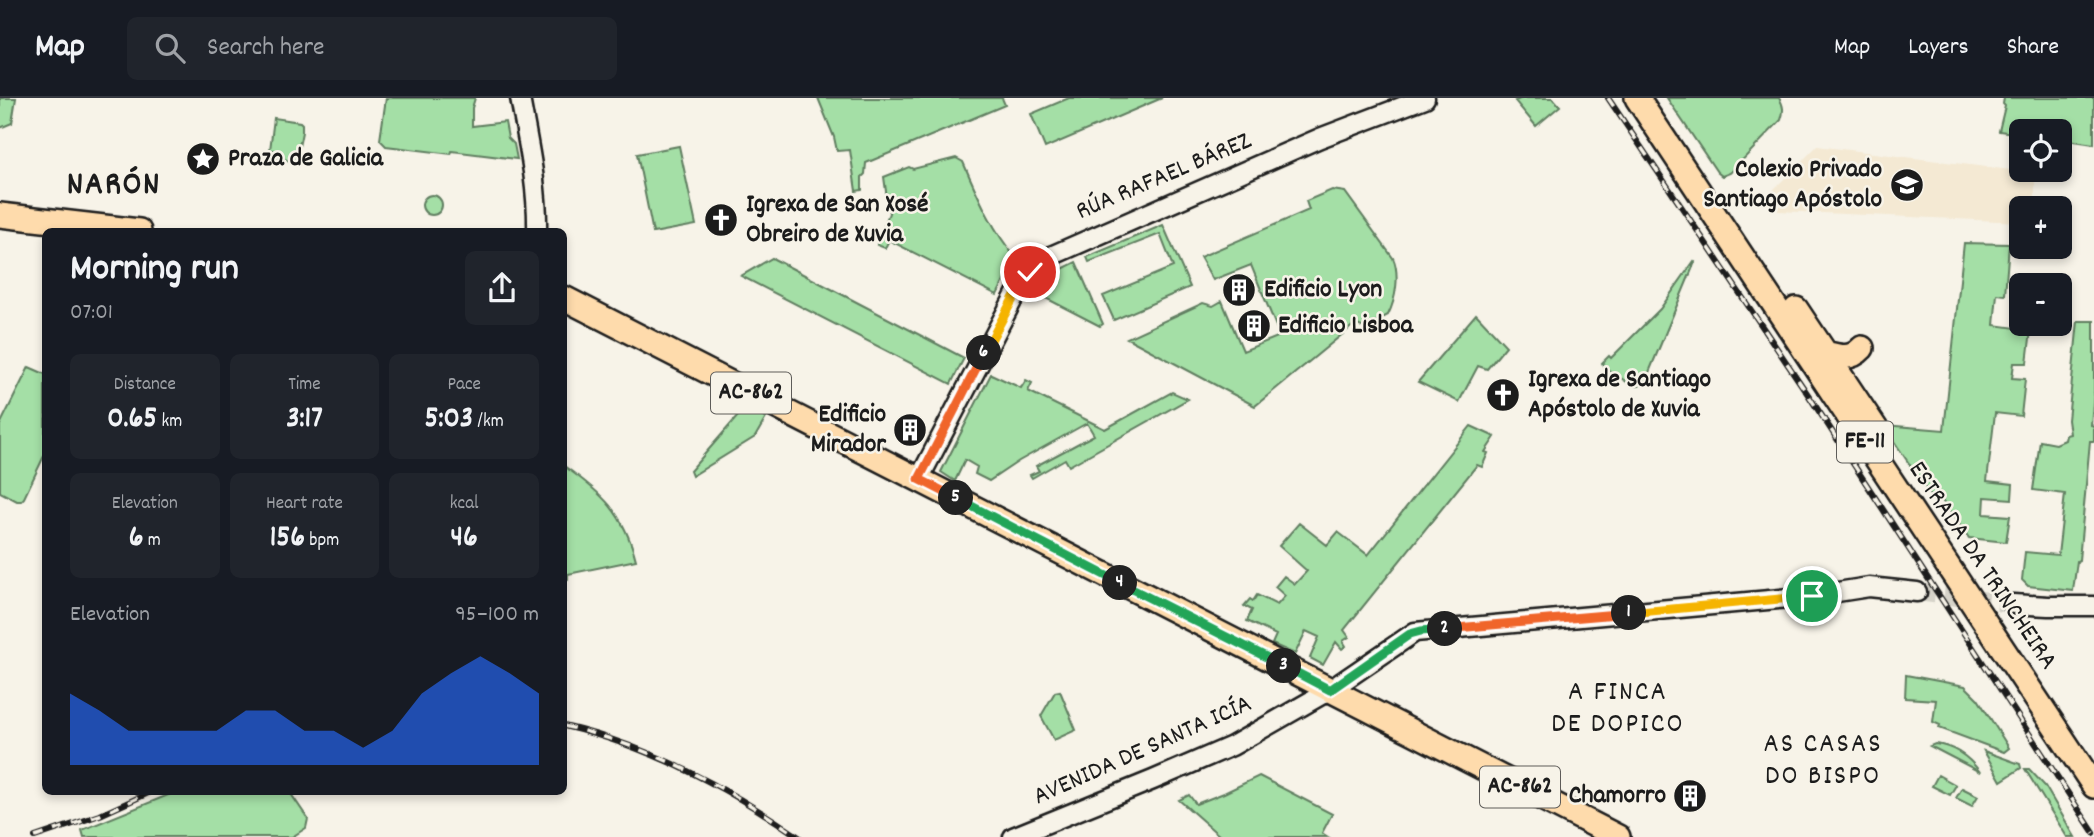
<!DOCTYPE html>
<html lang="en">
<head>
<meta charset="utf-8">
<style>
	:root { --surface:#171b24; --page:#20242c; --text:#f1f3f6; --muted:#9ea1a6; --line:#363941; --accent:#2563eb }
	body { margin:0; font-family:Dekko,sans-serif; background:var(--page); color:var(--text); height:100vh; display:flex; flex-direction:column; font-size:26px; white-space:nowrap }
	* { box-sizing:border-box; margin:0 }
	p { font-size:23px; color:var(--muted) }
	.icon { flex:none; width:38px; height:38px; fill:none; stroke:currentColor; stroke-width:2; stroke-linecap:round; stroke-linejoin:round }
	.map { position:relative; flex:1; overflow:hidden }
	.side { position:absolute; left:42px; top:130px; width:525px; height:567px; display:flex; flex-direction:column; background:var(--surface); border-radius:10px; box-shadow:0 4px 10px #0003 }
	.side>* { flex:none }
	.controls { position:absolute; left:2009px; top:21px; display:grid; gap:14px }
	.controls a { display:grid; place-items:center; width:63px; height:63px; border-radius:10px; background:var(--surface); box-shadow:0 4px 10px #0003; font-size:35px }
	.pin { position:absolute; display:grid; place-items:center; width:60px; height:60px; color:#fff; margin:-30px; border:4px solid #fff; border-radius:50%; box-shadow:0 2px 7px #0007 }
	.km { position:absolute; width:35px; height:35px; margin:-18px; border-radius:50%; background:#222; color:#fff; font-size:19px; line-height:35px; text-align:center }
	.round { display:grid; place-items:center; flex:none; width:74px; height:74px; border-radius:10px; background:var(--page) }
	.headline { display:flex; align-items:center; justify-content:space-between; height:119px; padding:0 28px }
	h1 { font-size:38px; font-weight:700; line-height:52px }
	.figures { display:grid; grid-template-columns:repeat(3,1fr); gap:10px; height:119px; padding:7px 28px }
	.figures div { display:grid; align-content:center; border-radius:10px; background:var(--page); text-align:center }
	.figures b { font-size:30px; font-weight:700 }
	.figures small { font-size:19px; font-weight:400 }
	.figures p { font-size:19px }
	.chart { height:196px; padding:14px 28px }
	.chart p { display:flex; justify-content:space-between }
	.chart svg { width:100%; height:126px; margin-top:7px; fill:var(--accent); opacity:.7 }
	header { display:flex; align-items:center; gap:42px; box-sizing:border-box; height:98px; padding:0 35px; background:var(--surface); border-bottom:2px solid var(--line) }
	header strong { font-size:33px }
	nav { display:flex; gap:38px; margin-inline-start:auto; font-size:24px }
	.search { width:490px; height:63px; background:var(--page); display:flex; align-items:center; gap:18px; box-sizing:border-box; padding:0 24px; border-radius:10px; color:var(--muted); font-size:26px }
	.map>svg:first-child { display:block }
	.built { fill:#f4e9d3 }
	.green { fill:#a4dfa6; stroke:#607e61; stroke-width:2 }
	.lines { fill:none; stroke-linecap:round; stroke-linejoin:round }
	.tertiary-tunnel { stroke:#d6d3c9; stroke-width:18; stroke-dasharray:18 9; stroke-linecap:butt }
	.tertiary-casing { stroke:#1c1c1c; stroke-width:23 }
	.primary-casing { stroke:#1c1c1c; stroke-width:28 }
	.trunk-casing { stroke:#1c1c1c; stroke-width:28 }
	.tertiary { stroke:#f7f3e8; stroke-width:18 }
	.primary { stroke:#fedbac; stroke-width:23 }
	.trunk { stroke:#fedbac; stroke-width:23 }
	.rail-casing { stroke:#1c1c1c; stroke-width:6 }
	.rail { stroke:#f7f3e8; stroke-width:3.5; stroke-dasharray:10; stroke-linecap:butt }
	.split-1-casing { stroke:#fff; stroke-width:14 }
	.split-2-casing { stroke:#fff; stroke-width:14 }
	.split-3-casing { stroke:#fff; stroke-width:14 }
	.split-4-casing { stroke:#fff; stroke-width:14 }
	.split-5-casing { stroke:#fff; stroke-width:14 }
	.split-6-casing { stroke:#fff; stroke-width:14 }
	.split-7-casing { stroke:#fff; stroke-width:14 }
	.split-1 { stroke:#f5b400; stroke-width:9 }
	.split-2 { stroke:#f0652b; stroke-width:9 }
	.split-3 { stroke:#22a559; stroke-width:9 }
	.split-4 { stroke:#22a559; stroke-width:9 }
	.split-5 { stroke:#22a559; stroke-width:9 }
	.split-6 { stroke:#f0652b; stroke-width:9 }
	.split-7 { stroke:#f5b400; stroke-width:9 }
	.labels { text-anchor:middle; dominant-baseline:central; stroke-width:5; stroke-linejoin:round; paint-order:stroke }
	.shield { fill:#f7f3e8; stroke:#5e5c59; stroke-width:2 }
	.shield-label { font-size:24px; font-weight:bold; fill:#1c1c1c }
	.poi-label { font-size:26px; font-weight:bold; fill:#1c1c1c; stroke:#f7f3e8; text-anchor:start }
	.street-label { font-size:26px; fill:#1c1c1c; stroke:#f7f3e8 }
	.neighbourhood-label { font-size:28px; letter-spacing:2px; fill:#1c1c1c; stroke:#f7f3e8 }
	.district-label { font-size:33px; font-weight:bold; letter-spacing:2px; fill:#1c1c1c; stroke:#f7f3e8 }
</style>
</head>
<body>
<header>
<strong>Map</strong>
<div class="search"><svg class="icon" aria-label="search" viewBox="0 0 24 24"><circle cx="10" cy="10" r="6"/><path d="M15 15l6 6"/></svg>Search here</div>
<nav><a>Map</a><a>Layers</a><a>Share</a></nav>
</header>
<div class="map">
<svg width="2094" height="739" viewBox="0 0 2094 739">
	<rect width="100%" height="100%" fill="#f7f3e8"/>
	<filter id="ink" filterUnits="userSpaceOnUse"><feTurbulence type="fractalNoise" baseFrequency=".0143" numOctaves="2"/><feDisplacementMap in="SourceGraphic" scale="14" xChannelSelector="R" yChannelSelector="G"/><feConvolveMatrix kernelMatrix="1 2 1 2 8 2 1 2 1" color-interpolation-filters="sRGB"/></filter>
	<g filter="url(#ink)">
		<path class="built" d="M1817,48L2035,75V110H2021V124L1778,113L1772,103L1774,91Z"/>
		<path class="green" d="M0,0H16L12,25L0,30Z
			M386,0H475L472,10V28L505,24L508,40L514,46L517,61L452,53L451,56L386,48L380,42Z
			M818,0H1002L1005,7L866,65L865,76L862,79V92L856,93L850,52L837,53L834,39Z
			M1069,0H1162L1045,50L1031,16Z
			M1522,0H1553L1560,8L1536,28L1515,3Z
			M1667,0H1779C1784,8 1784,13 1781,22L1730,75L1722,78L1717,74Z
			M2004,0H2094V46L2060,41V33H2021V36L1999,33L2005,8L2003,6Z
			M274,20L300,24L302,26V34L296,64L274,59V52H270Z
			M679,48L696,127L653,135L637,56Z
			M956,60L963,64C978,98 992,132 1016,160L997,197L889,142L885,150L877,147L889,115L884,79L909,69L913,71Z
			M1332,92L1345,94L1393,160C1400,176 1396,201 1388,217L1364,230L1355,226L1255,308L1127,240L1203,205L1213,208L1222,203L1243,253L1280,238L1251,167L1213,182L1200,159L1309,112L1306,103Z
			M422 107a10 10 0 1 1 20 0a10 10 0 1 1-20 0Z
			M1163,127L1190,189L1114,222L1103,198L1173,169L1160,136L1089,164L1087,159Z
			M1964,145L2009,146L2005,197L1997,196L1994,227L2031,232L2027,265H2014L2012,280L2025,281L2021,318L1995,315L1987,383L2013,386L2012,401L1985,399L1984,416L2010,418L2006,444L1969,440L1938,397L1933,401L1883,327L1944,332Z
			M772,160L964,260L951,286L741,178Z
			M1694,163L1695,164L1645,284L1639,288H1633L1604,269L1602,265L1609,258L1611,260L1660,211Z
			M1076,164L1103,226L1100,228L1034,194L1058,173Z
			M1476,216L1506,248L1487,271L1478,268L1459,304L1418,284Z
			M2078,223H2094V293L2091,327L2094,328V343H2090L2079,462L2077,463L2073,493L2028,488L2022,482L2025,454L2058,457L2065,396L2033,392L2040,343L2056,346L2065,342L2066,337L2070,336L2068,322Z
			M29,269L45,276V356L24,400L21,403H17L0,394V327Z
			M991,276L1021,290L1026,282L1032,285L1028,293L1105,331L1172,294L1188,301L1069,368L1065,361L1032,380L1030,377L1039,373L1036,368L1094,337L1087,325L1019,363L989,383L975,376L977,369L965,362L955,383L941,374Z
			M744,311L766,320L755,339L692,378L690,373Z
			M1471,328L1495,339L1485,354L1488,355L1482,369L1477,367L1344,532L1349,539L1343,543L1346,548L1342,551L1336,544L1323,567L1310,560L1319,539L1306,533L1295,556L1272,546L1276,537L1247,523L1252,512L1244,508L1250,501L1253,503L1257,497L1277,507L1285,498L1275,489L1284,478L1295,486L1307,473L1279,448L1299,425L1327,447L1338,434L1368,457Z
			M564,368C602,395 624,415 636,462L568,476V481L564,482Z
			M1906,577L1965,588L1978,601L2009,650L2004,654L1939,630L1940,627L1933,624L1936,602L1905,600Z
			M1060,593L1076,632L1054,642L1041,618L1055,594Z
			M1935,646C1954,648 1968,658 1980,674L1930,648Z
			M1984,653L2020,666L2021,670L2001,683Z
			M2025,671H2029L2045,688L2075,739H2067Z
			M1938,677L1956,687L1950,697L1932,688Z
			M1259,678L1332,716L1322,735L1328,739H1221L1179,702L1189,697L1196,706L1224,695Z
			M1962,690L1978,698L1972,708L1956,700Z
			M178,693H289L308,721L306,730L292,739H84L82,732Z"/>
		<g class="lines">
			<path class="tertiary-tunnel" d="M1917,494L2013,506"/>
			<g class="tertiary-casing">
				<path id="tertiary" d="M520,0C528,45 538,88 537,133
					M919,381L1020,188L1030,174L1044,161L1320,40L1425,0
					M2013,506L2048,508H2094
					M1013,739L1153,682L1232,648L1330,592L1415,534L1812,498L1869,489L1917,494"/>
			</g>
			<g class="primary-casing">
				<path id="primary" d="M0,117L139,133
					M564,200L1618,739"/>
			</g>
			<g class="trunk-casing">
				<path id="trunk" d="M1637,0L2094,688
					M1796,211L1878,334
					M1825,255C1840,259 1851,262 1862,250"/>
			</g>
			<use href="#tertiary" class="tertiary"/>
			<use href="#primary" class="primary"/>
			<use href="#trunk" class="trunk"/>
			<g class="rail-casing">
				<path id="rail" d="M1608,0L1809,298L2094,735
					M564,628C650,648 727,689 799,739
					M35,739L100,717L153,693"/>
			</g>
			<use href="#rail" class="rail"/>
		</g>
	</g>
	<g class="lines" filter="url(#ink)">
		<g class="split-1-casing">
			<path id="split-1" d="M1629,515L1812,498"/>
		</g>
		<g class="split-2-casing">
			<path id="split-2" d="M1445,531L1629,515"/>
		</g>
		<g class="split-3-casing">
			<path id="split-3" d="M1284,568L1330,592L1410,536L1421,533L1445,531"/>
		</g>
		<g class="split-4-casing">
			<path id="split-4" d="M1120,485L1284,568"/>
		</g>
		<g class="split-5-casing">
			<path id="split-5" d="M956,400L1120,485"/>
		</g>
		<g class="split-6-casing">
			<path id="split-6" d="M956,400L919,381L984,255"/>
		</g>
		<g class="split-7-casing">
			<path id="split-7" d="M984,255L1020,188L1030,174"/>
		</g>
		<use href="#split-1" class="split-1"/>
		<use href="#split-2" class="split-2"/>
		<use href="#split-3" class="split-3"/>
		<use href="#split-4" class="split-4"/>
		<use href="#split-5" class="split-5"/>
		<use href="#split-6" class="split-6"/>
		<use href="#split-7" class="split-7"/>
	</g>
	<defs>
		<g id="sight-disc" transform="scale(1.75)"><circle r="9.5" fill="#1c1c1c" stroke="#f7f3e8"/><path d="M0-6L1.8-2.2L6-1.7L2.9 1.2L3.7 5.4L0 3.3L-3.7 5.4L-2.9 1.2L-6-1.7L-1.8-2.2Z" fill="#fff"/></g>
		<g id="school-disc" transform="scale(1.75)"><circle r="9.5" fill="#1c1c1c" stroke="#f7f3e8"/><path d="M0-5L7-2L0 1L-7-2ZM-4 1L0 2.5L4 1V4Q0 6-4 4Z" fill="#fff"/></g>
		<g id="church-disc" transform="scale(1.75)"><circle r="9.5" fill="#1c1c1c" stroke="#f7f3e8"/><path d="M-1.2-6h2.4v3.5h3.3v2.4h-3.3V6h-2.4V-.1h-3.3v-2.4h3.3Z" fill="#fff"/></g>
		<g id="building-disc" transform="scale(1.75)"><circle r="9.5" fill="#1c1c1c" stroke="#f7f3e8"/><path d="M-4-6H4V6H1V3H-1V6H-4ZM-2.5-4.3h1.7v1.8h-1.7ZM.8-4.3h1.7v1.8H.8ZM-2.5-1h1.7V.8h-1.7ZM.8-1h1.7V.8H.8Z" fill="#fff"/></g>
	</defs>
	<g fill-rule="evenodd">
		<use href="#sight-disc" x="203" y="61"/>
		<use href="#school-disc" x="1907" y="87"/>
		<use href="#church-disc" x="721" y="122"/>
		<use href="#building-disc" x="1239" y="192"/>
		<use href="#building-disc" x="1254" y="228"/>
		<use href="#church-disc" x="1503" y="297"/>
		<use href="#building-disc" x="910" y="332"/>
		<use href="#building-disc" x="1690" y="698"/>
	</g>
	<g class="labels">
		<g class="shield">
			<rect x="711" y="274.5" width="80" height="41" rx="5"/>
			<rect x="1837" y="323.5" width="56" height="41" rx="5"/>
			<rect x="1480" y="668.5" width="80" height="41" rx="5"/>
		</g>
		<g class="shield-label">
			<text x="751" y="295">AC-862</text>
			<text x="1865" y="344">FE-11</text>
			<text x="1520" y="689">AC-862</text>
		</g>
		<g class="poi-label">
			<text x="228" y="61">Praza de Galicia</text>
			<text x="1882" y="72" text-anchor="end">Colexio Privado<tspan x="1882" dy="30">Santiago Apóstolo</tspan></text>
			<text x="746" y="107">Igrexa de San Xosé<tspan x="746" dy="30">Obreiro de Xuvia</tspan></text>
			<text x="1264" y="192">Edificio Lyon</text>
			<text x="1278" y="228">Edificio Lisboa</text>
			<text x="1528" y="282">Igrexa de Santiago<tspan x="1528" dy="30">Apóstolo de Xuvia</tspan></text>
			<text x="886" y="317" text-anchor="end">Edificio<tspan x="886" dy="30">Mirador</tspan></text>
			<text x="1666" y="698" text-anchor="end">Chamorro</text>
		</g>
		<g class="street-label">
			<text transform="translate(1164 79) rotate(-23)">RÚA RAFAEL BÁREZ</text>
			<text transform="translate(1982 468) rotate(56)">ESTRADA DA TRINCHEIRA</text>
			<text transform="translate(1143 653) rotate(-24)">AVENIDA DE SANTA ICÍA</text>
		</g>
		<g class="neighbourhood-label">
			<text x="1618" y="596">A FINCA<tspan x="1618" dy="32">DE DOPICO</tspan></text>
			<text x="1823" y="648">AS CASAS<tspan x="1823" dy="32">DO BISPO</tspan></text>
		</g>
		<g class="district-label">
			<text x="114" y="88">NARÓN</text>
		</g>
	</g>
</svg>
<div class="controls">
<a><svg class="icon" aria-label="locate" viewBox="0 0 24 24"><circle cx="12" cy="12" r="6"/><path d="M12 2v4M12 18v4M2 12h4M18 12h4"/></svg></a>
<a>+</a>
<a>−</a>
</div>
<div class="pin" style="left:1812px;top:498px;background:#1e9e55"><svg class="icon" aria-label="arrive" viewBox="0 0 24 24"><path d="M6 21V4h12l-3 4 3 4H6"/></svg></div>
<div class="pin" style="left:1030px;top:174px;background:#d93025"><svg class="icon" aria-label="check" viewBox="0 0 24 24"><path d="M5 12l5 5 9-10"/></svg></div>
<b class="km" style="left:1629px;top:515px">1</b>
<b class="km" style="left:1445px;top:531px">2</b>
<b class="km" style="left:1284px;top:568px">3</b>
<b class="km" style="left:1120px;top:485px">4</b>
<b class="km" style="left:956px;top:400px">5</b>
<b class="km" style="left:984px;top:255px">6</b>
<section class="side">
<div class="headline"><div><h1>Morning run</h1><p>07:01</p></div><a class="round"><svg class="icon" aria-label="share" viewBox="0 0 24 24"><path d="M12 15V3M7 8l5-5 5 5M5 13v7h14v-7"/></svg></a></div>
<div class="figures">
<div><p>Distance</p><b>0.65<small> km</small></b></div>
<div><p>Time</p><b>3:17</b></div>
<div><p>Pace</p><b>5:03<small> /km</small></b></div>
</div>
<div class="figures">
<div><p>Elevation</p><b>6<small> m</small></b></div>
<div><p>Heart rate</p><b>156<small> bpm</small></b></div>
<div><p>kcal</p><b>46</b></div>
</div>
<div class="chart"><p><span>Elevation</span>95–100 m</p>
<svg viewBox="0 0 160 44" preserveAspectRatio="none"><path d="M0 44V19L10 25L20 32L30 32L40 32L50 32L60 25L70 25L80 32L90 32L100 38L110 32L120 19L130 12L140 6L150 12L160 19V44z"/></svg>
</div>
</section>
</div>
</body>
</html>
